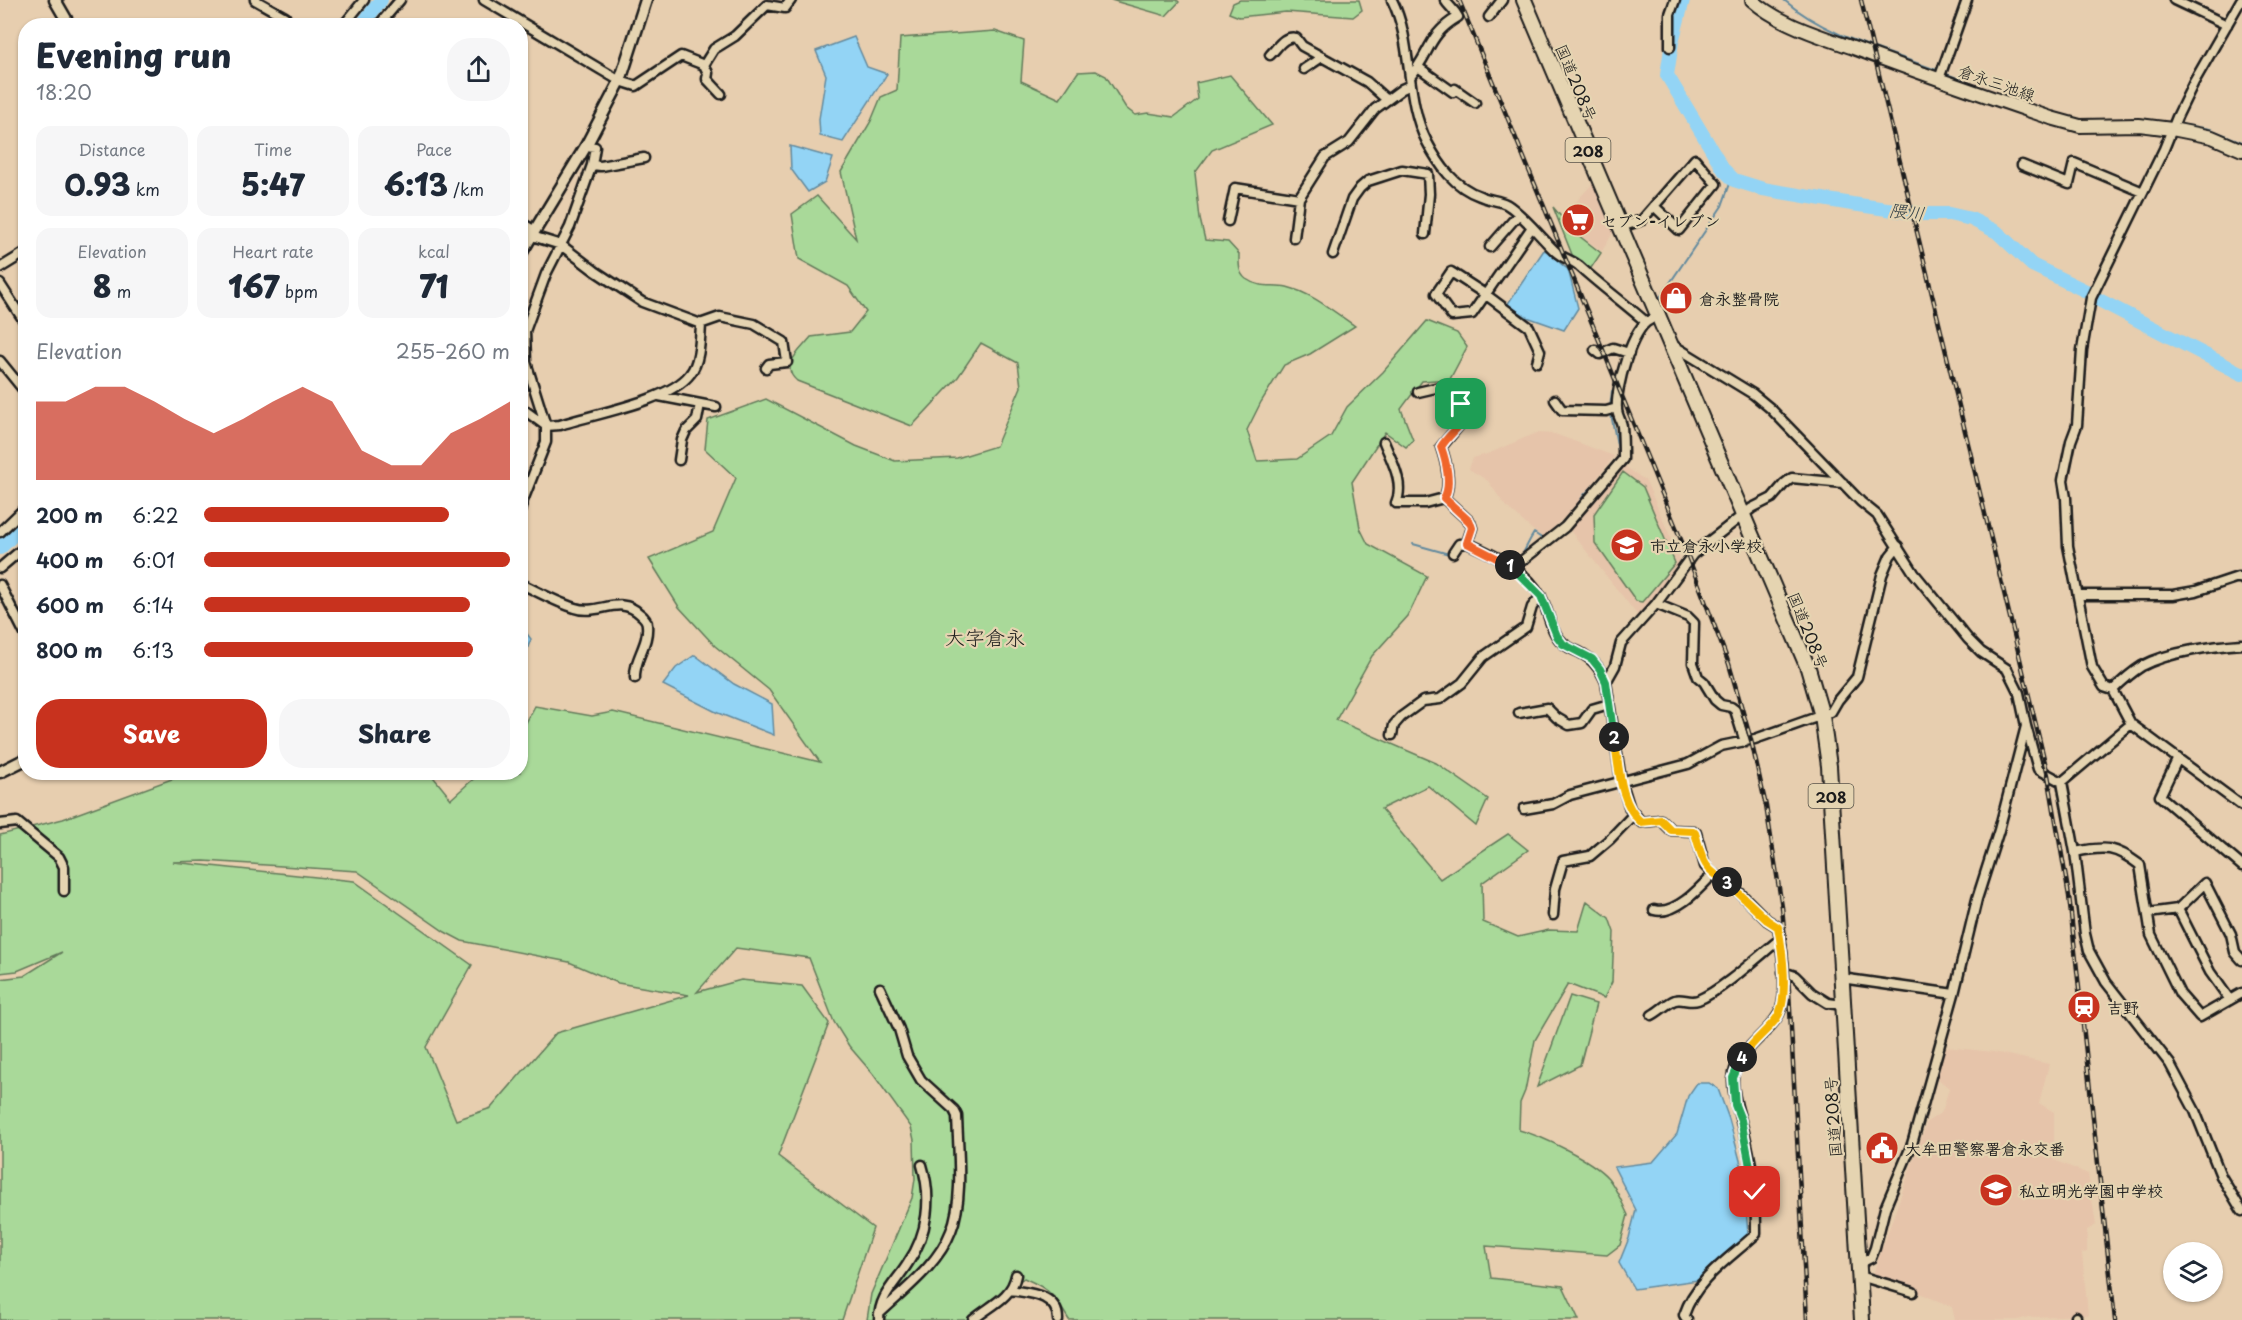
<!DOCTYPE html>
<html lang="en">
<head>
<meta charset="utf-8">
<style>
	:root { --surface:#fff; --page:#f6f6f7; --text:#1f2937; --muted:#747a83; --accent:#c8321e }
	body { margin:0; font-family:"Playpen Sans","Klee One",sans-serif; background:var(--page); color:var(--text); height:100vh; display:flex; flex-direction:column; font-size:22px; white-space:nowrap }
	* { box-sizing:border-box; margin:0 }
	p { font-size:20px; color:var(--muted) }
	.icon { flex:none; width:33px; height:33px; fill:none; stroke:currentColor; stroke-width:2; stroke-linecap:round; stroke-linejoin:round }
	.map { position:relative; flex:1; overflow:hidden }
	.panel { position:absolute; left:18px; top:18px; width:510px; height:762px; display:flex; flex-direction:column; background:var(--surface); border-radius:24px; box-shadow:0 2px 4px #0004 }
	.panel>* { flex:none }
	.controls { position:absolute; left:2163px; top:1242px; display:grid; gap:12px }
	.controls a { display:grid; place-items:center; width:60px; height:60px; border-radius:50%; background:var(--surface); box-shadow:0 2px 4px #0004; font-size:30px }
	.pin { position:absolute; display:grid; place-items:center; width:51px; height:51px; color:#fff; margin:-26px; border-radius:12px; box-shadow:0 3px 9px #0006 }
	.km { position:absolute; width:30px; height:30px; margin:-15px; border-radius:50%; background:#222; color:#fff; font-size:16px; line-height:30px; text-align:center }
	.round { display:grid; place-items:center; flex:none; width:63px; height:63px; border-radius:24px; background:var(--page) }
	.overview { display:flex; align-items:center; justify-content:space-between; height:102px; padding:0 18px }
	h1 { font-size:33px; font-weight:800; line-height:45px }
	.metrics { display:grid; grid-template-columns:repeat(3,1fr); gap:9px; height:102px; padding:6px 18px }
	.metrics div { display:grid; align-content:center; border-radius:15px; background:var(--page); text-align:center }
	.metrics b { font-size:30px; font-weight:800 }
	.metrics small { font-size:16px; font-weight:400 }
	.metrics p { font-size:16px }
	.chart { height:168px; padding:12px 18px }
	.chart p { display:flex; justify-content:space-between }
	.chart svg { width:100%; height:108px; margin-top:6px; fill:var(--accent); opacity:.7 }
	.cta { display:flex; gap:12px; margin-top:auto; padding:12px 18px }
	.cta a { flex:1; height:69px; border-radius:24px; background:var(--accent); color:#fff; font-size:24px; font-weight:800; line-height:69px; text-align:center }
	.cta a+a { background:var(--page); color:var(--text) }
	ul { padding:0 18px; list-style:none; font-size:20px }
	li { display:grid; grid-template-columns:96px 72px 1fr; align-items:center; height:45px }
	li i { height:15px; border-radius:8px; background:var(--accent) }
	.map>svg:first-child { display:block }
	.built { fill:#e6c4aa }
	.green { fill:#a9d999; stroke:#627a5a; stroke-width:1.5; fill-rule:evenodd }
	.water { fill:#93d4f5; stroke:#638a9e; stroke-width:1.5 }
	.lines { fill:none; stroke-linecap:round; stroke-linejoin:round }
	.stream { stroke:#638a9e; stroke-width:2 }
	.river { stroke:#93d4f5; stroke-width:14 }
	.minor-casing { stroke:#1c1c1c; stroke-width:13 }
	.tertiary-casing { stroke:#1c1c1c; stroke-width:15 }
	.secondary-casing { stroke:#1c1c1c; stroke-width:16 }
	.trunk-casing { stroke:#1c1c1c; stroke-width:18 }
	.minor { stroke:#e5d4b1; stroke-width:8 }
	.tertiary { stroke:#e5d4b1; stroke-width:10 }
	.secondary { stroke:#e5d4b1; stroke-width:12 }
	.trunk { stroke:#e5d4b1; stroke-width:14 }
	.rail-casing { stroke:#1c1c1c; stroke-width:4.5 }
	.rail { stroke:#e5d4b1; stroke-width:2; stroke-dasharray:7; stroke-linecap:butt }
	.split-1-casing { stroke:#fff; stroke-width:12 }
	.split-2-casing { stroke:#fff; stroke-width:12 }
	.split-3-casing { stroke:#fff; stroke-width:12 }
	.split-4-casing { stroke:#fff; stroke-width:12 }
	.split-5-casing { stroke:#fff; stroke-width:12 }
	.split-1 { stroke:#f0652b; stroke-width:8 }
	.split-2 { stroke:#22a559; stroke-width:8 }
	.split-3 { stroke:#f5b400; stroke-width:8 }
	.split-4 { stroke:#f5b400; stroke-width:8 }
	.split-5 { stroke:#22a559; stroke-width:8 }
	.labels { text-anchor:middle; dominant-baseline:central; stroke-width:4.5; stroke-linejoin:round; paint-order:stroke }
	.shield { fill:#e5d4b1; stroke:#585349; stroke-width:1.5 }
	.shield-label { font-size:15px; font-weight:bold; fill:#1c1c1c }
	.street-label { font-size:16px; fill:#1c1c1c; stroke:#e5d4b1 }
	.poi-label { font-size:16px; font-weight:bold; fill:#1c1c1c; stroke:#e5d4b1; text-anchor:start }
	.water-label { font-size:18px; font-style:italic; fill:#344147; stroke:#e5d4b1 }
	.quarter-label { font-size:20px; fill:#1c1c1c; stroke:#e5d4b1 }
</style>
</head>
<body>
<div class="map">
<svg width="2242" height="1320" viewBox="0 0 2242 1320">
	<rect width="100%" height="100%" fill="#e7ceaf"/>
	<filter id="ink" filterUnits="userSpaceOnUse"><feTurbulence type="fractalNoise" baseFrequency=".0167" numOctaves="2"/><feDisplacementMap in="SourceGraphic" scale="12" xChannelSelector="R" yChannelSelector="G"/><feConvolveMatrix kernelMatrix="1 2 1 2 8 2 1 2 1" color-interpolation-filters="sRGB"/></filter>
	<g filter="url(#ink)">
		<path class="built" d="M1594,182L1614,231L1602,251L1578,234L1562,217Z
			M1536,433L1555,434L1614,456L1579,502L1543,538L1529,527L1504,504L1488,481L1469,469L1473,458L1490,453Z
			M1623,465L1646,481L1682,564L1639,617L1568,528Z
			M1945,1047L1994,1052L2049,1064L2039,1103L2054,1112V1160L2088,1174L2096,1225L2087,1230V1252L2082,1253L2088,1315L2028,1317L2018,1320H1955L1952,1307L1915,1291L1872,1277L1927,1122L1942,1112L1949,1088L1937,1078Z"/>
		<path class="green" d="M1111,0H1177L1179,2L1166,16Z
			M1240,0H1359L1362,10L1353,17L1286,12L1239,17L1229,13L1233,3Z
			M995,31L1024,41L1021,81L1060,99L1078,72L1096,71L1106,76L1126,108L1135,115L1148,113L1174,117L1198,99L1196,83L1230,75L1272,125L1212,150L1195,173L1200,219L1205,240L1228,242L1239,254C1239,263 1238,273 1246,279C1260,289 1274,284 1287,287C1312,293 1334,312 1355,326L1310,354L1284,365L1261,402L1247,430L1257,461L1297,459L1331,436L1347,407L1383,372L1427,321L1457,333L1467,347L1450,379L1422,381L1401,409L1413,440L1406,447L1385,432L1352,482L1360,528L1368,544L1427,576L1408,616L1372,656L1336,720L1436,763L1488,799L1476,826L1428,786L1381,809L1440,879L1508,834L1528,850L1482,883L1483,922L1518,937L1549,930L1578,931L1587,901L1609,918L1614,932L1612,982L1604,998L1568,984L1535,1040L1525,1091L1520,1103L1519,1130C1542,1136 1592,1160 1608,1178C1617,1189 1622,1203 1628,1215L1620,1245L1607,1255L1486,1246L1491,1278L1563,1286L1579,1320H1069C1054,1295 1051,1290 1024,1278L988,1302L979,1320H867L871,1294L912,1198L915,1179L914,1140L911,1127L873,1074L849,1046L834,1022L809,958L736,948L697,992L741,980L802,986L829,1023L778,1156L873,1228L842,1320H0V979L24,976L62,952L17,971L0,973V835L63,819L188,773H430L451,799L480,773L520,772L521,732L535,706L592,716L613,712L820,762L769,690L715,646L679,607L649,559L713,532L736,478L705,449L708,420L766,399L856,446L895,461L957,458L996,446L1021,387L1018,363L981,343L958,377L912,426L797,381C779,366 800,351 811,337L850,332L866,312L848,286L799,259L792,214L817,196L856,239L841,172L871,121L881,97L897,90L900,38ZM204,861L357,871L445,932L462,941L569,962L618,983L689,995L556,1033L491,1108L456,1120L426,1047L472,965L354,881L173,862Z
			M1553,207L1574,232L1601,253L1589,271L1573,257Z
			M1623,472L1643,487L1675,563L1642,602L1636,601L1595,543L1594,514Z
			M1570,996L1596,1004L1580,1065L1537,1087Z"/>
		<path class="water" d="M854,37L867,67L887,74L843,142L820,136L819,119L826,75L816,51Z
			M790,146L833,158L825,182L808,192L791,169Z
			M1544,250C1553,253 1559,264 1568,269L1578,308L1564,330L1527,317L1507,305Z
			M521,626L531,639L521,665Z
			M695,655L734,684L772,704L774,735L718,713L663,685L676,668Z
			M1697,1083H1709L1718,1089L1729,1119L1743,1172L1748,1234L1698,1280L1634,1289L1619,1263L1629,1238L1636,1210L1614,1167L1653,1162L1677,1134L1688,1096Z"/>
		<g class="lines">
			<path class="stream" d="M1784,0C1827,37 1887,51 1939,71
				M1944,73L2001,95
				M2179,124L2210,129L2242,142
				M1659,299L1722,206L1732,178
				M1610,408L1612,391
				M1611,414L1619,455
				M1574,510L1584,495L1610,469
				M1413,544L1449,554
				M1494,551C1527,564 1518,558 1534,533L1543,539"/>
			<path class="river" d="M1683,0L1672,42L1667,75L1724,170L1734,180L1763,189L1852,204L1922,214H1949L1971,219L1997,232L2032,265L2086,291L2099,300L2242,374
				M361,26L381,0
				M0,548L26,522"/>
			<g class="minor-casing">
				<path id="minor" d="M255,0L285,17L282,26
					M484,0L620,81L636,86L681,56L704,65L708,73L707,79L721,94
					M1392,0C1414,44 1404,98 1427,142C1439,165 1454,187 1480,196C1488,200 1498,200 1506,204C1521,212 1543,240 1556,252C1562,258 1572,260 1579,266C1600,285 1624,303 1646,322
					M2174,0L2227,25
					M2241,0L2194,82L2177,117L2164,149L2091,298L2082,350L2077,425L2071,441L2063,480L2066,498L2068,546L2092,667L2104,687L2113,690L2131,724L2242,806
					M1489,17L1502,0
					M343,26L364,0
					M378,26L400,0
					M1670,47V14L1675,0
					M1270,55C1278,47 1284,35 1296,38L1302,46L1367,82L1387,100
					M704,65L714,49L735,36L767,5L785,8L791,0
					M1418,67L1453,92L1455,89L1475,103
					M1304,69L1322,57
					M1410,77C1431,53 1427,35 1458,17C1454,9 1449,7 1445,0
					M1939,79L1967,0
					M592,165L601,166L644,158
					M2022,165L2069,184L2074,163L2143,192
					M1228,221L1235,188L1299,198
					M520,222L535,231
					M1532,227L1472,314L1452,316L1436,294L1451,272L1485,294L1529,327L1540,351L1537,362
					M1621,227L1642,220L1695,159L1716,184L1679,230L1654,206
					M1294,238L1299,198L1325,157L1349,142L1375,109L1402,89L1411,85
					M1490,247L1518,215
					M1333,254L1352,199L1360,188L1368,181L1402,170L1428,174L1429,194L1425,234
					M0,268L26,252
					M0,284L26,324
					M700,324L720,317L754,324L784,342L787,362L769,364L766,368
					M1671,344L1753,394L1770,408L1861,502L1877,515L1914,573L1968,639L1981,652L2007,669L2019,693L2026,726L2038,769L2062,782L2075,852L2085,934L2089,951L2106,982L2170,1064L2195,1111L2221,1176L2242,1211
					M1595,350L1600,354L1613,348L1629,353
					M0,361L26,393
					M659,396L716,407
					M1555,400L1562,410L1606,411L1617,408
					M520,407L546,426L560,425C593,414 670,401 690,374C700,362 700,340 701,324L642,302L595,271L561,245L532,236
					M1384,442C1391,460 1405,483 1396,503H1425L1444,498C1452,485 1446,461 1441,447L1466,417L1468,412L1461,404L1456,392L1444,386L1418,392
					M679,460L682,440L686,431L697,420L700,404
					M1444,498L1470,522L1472,528L1467,543
					M520,512L522,503L546,442V426L526,362L525,331L546,274L570,227L592,165L595,147L586,146
					M0,532L26,507
					M1453,553L1459,544L1467,543C1494,555 1526,569 1541,597C1549,611 1550,632 1563,643C1567,647 1574,650 1579,652C1593,659 1600,668 1606,682L1621,780L1630,809L1641,822L1661,820L1671,830L1693,831L1696,833L1705,866L1713,874L1731,884L1767,920L1778,927C1782,948 1790,999 1777,1017C1764,1038 1734,1053 1733,1080C1733,1095 1737,1107 1741,1121C1746,1137 1749,1154 1752,1170C1756,1191 1756,1213 1756,1234C1729,1259 1696,1279 1684,1315L1687,1320
					M1514,567L1565,527L1623,459C1623,448 1623,437 1622,426C1621,420 1617,415 1617,409C1615,390 1632,327 1650,320
					M0,568L26,546
					M520,583C538,592 556,602 575,608C598,616 620,594 640,614C644,617 647,620 647,625C649,645 634,658 635,678
					M0,585L26,636
					M2078,595H2173L2196,591L2238,577L2242,579
					M1656,604L1688,617L1694,623L1693,663L1698,677L1704,682L1715,700L1721,705L1731,707L1735,710L1745,742
					M1606,682L1615,666L1621,643L1656,604L1693,554L1752,508L1772,498L1784,484L1792,478L1843,483
					M2113,690C2122,681 2131,673 2142,666C2168,652 2213,646 2242,644
					M1519,713L1547,708L1557,718L1569,725L1582,723L1592,709L1609,704
					M1392,735L1394,725L1401,717L1423,701L1440,699L1462,683L1483,657L1526,627L1532,607L1541,596
					M2178,758L2160,796L2242,866
					M2062,782L2131,724
					M1524,809L1553,804L1570,795L1688,764L1721,746L1755,739L1831,712L1838,700L1857,677L1882,575L1890,556L1898,546
					M0,824L17,822L59,857L64,867V891
					M2075,852C2106,846 2115,846 2140,865L2151,935L2180,994L2200,1017L2242,993
					M2178,909L2210,972L2230,1000
					M1654,910C1675,916 1700,888 1713,874
					M2148,913L2178,909L2205,883L2231,934L2235,952L2242,960
					M1553,915L1555,889L1563,861L1590,856L1610,839L1633,815
					M1783,972L1795,976L1812,993L1828,1003L1842,1005
					M1841,978L1954,994
					M1652,1015C1660,1011 1667,1003 1675,1000C1683,998 1690,1003 1698,1000C1721,991 1759,956 1780,939
					M1859,1264L1871,1258L1875,1248L1885,1208L1912,1144L1954,994L1977,899L1999,830L2026,726
					M1860,1276L1913,1292
					M1010,1290C1029,1293 1058,1294 1058,1320
					M879,1314C904,1290 938,1265 951,1231C964,1199 958,1150 957,1116L954,1110L921,1080L907,1056L899,1029L880,988
					M2076,1317V1320
					M879,1320C879,1295 896,1283 908,1263C928,1234 932,1198 922,1165
					M973,1320C989,1306 1012,1298 1016,1275"/>
			</g>
			<g class="tertiary-casing">
				<path id="tertiary" d="M55,0L70,26
					M520,255L586,146L620,81L646,0
					M0,772L26,759"/>
			</g>
			<g class="secondary-casing">
				<path id="secondary" d="M1752,0C1780,25 1821,36 1856,49C1920,73 1986,96 2051,118L2080,126L2139,125L2172,129L2212,137L2242,150"/>
			</g>
			<g class="trunk-casing">
				<path id="trunk" d="M1524,0L1808,668L1822,716L1829,766L1862,1320"/>
			</g>
			<use href="#minor" class="minor"/>
			<use href="#tertiary" class="tertiary"/>
			<use href="#secondary" class="secondary"/>
			<use href="#trunk" class="trunk"/>
			<g class="rail-casing">
				<path id="rail" d="M1459,0L1689,559L1729,664L1751,740L1766,806L1782,907L1788,973L1807,1320
					M1861,0L2048,775L2069,896L2115,1320"/>
			</g>
			<use href="#rail" class="rail"/>
		</g>
	</g>
	<g class="lines" filter="url(#ink)">
		<g class="split-1-casing">
			<path id="split-1" d="M1461,404L1468,412C1463,425 1448,435 1441,447C1446,461 1452,485 1444,498L1470,522L1472,528L1467,543L1510,565"/>
		</g>
		<g class="split-2-casing">
			<path id="split-2" d="M1510,565L1541,596L1557,636L1563,644L1592,659L1600,669L1606,682L1614,737"/>
		</g>
		<g class="split-3-casing">
			<path id="split-3" d="M1614,737C1619,764 1619,803 1641,822L1661,820L1671,830L1693,831L1695,833C1703,860 1702,868 1727,882"/>
		</g>
		<g class="split-4-casing">
			<path id="split-4" d="M1727,882L1767,920L1778,927C1782,948 1790,1001 1776,1019C1766,1032 1752,1042 1742,1057"/>
		</g>
		<g class="split-5-casing">
			<path id="split-5" d="M1742,1057L1733,1078L1735,1105L1741,1120L1755,1192"/>
		</g>
		<use href="#split-1" class="split-1"/>
		<use href="#split-2" class="split-2"/>
		<use href="#split-3" class="split-3"/>
		<use href="#split-4" class="split-4"/>
		<use href="#split-5" class="split-5"/>
	</g>
	<defs>
		<g id="supermarket-disc" transform="scale(1.725)"><circle r="9.5" fill="#c8321e" stroke="#e5d4b1"/><path d="M-6-5.5h2.5l.6 2H6L4.5 2H-2.5L-4.4-4H-6ZM-1.5 3.2a1.3 1.3 0 1 0 .1 0ZM3 3.2a1.3 1.3 0 1 0 .1 0Z" fill="#fff"/></g>
		<g id="shop-disc" transform="scale(1.725)"><circle r="9.5" fill="#c8321e" stroke="#e5d4b1"/><path d="M-5-2.5h2.3a2.7 3.5 0 0 1 5.4 0H5L5.5 6h-11ZM-1.5-2.5h3a1.5 2.3 0 0 0-3 0Z" fill="#fff"/></g>
		<g id="school-disc" transform="scale(1.725)"><circle r="9.5" fill="#c8321e" stroke="#e5d4b1"/><path d="M0-5L7-2L0 1L-7-2ZM-4 1L0 2.5L4 1V4Q0 6-4 4Z" fill="#fff"/></g>
		<g id="station-disc" transform="scale(1.725)"><circle r="9.5" fill="#c8321e" stroke="#e5d4b1"/><path d="M-3-6H3Q5-6 5-4V2Q5 4 3 4L4.5 6H3L1.5 4h-3L-3 6H-4.5L-3 4Q-5 4-5 2V-4Q-5-6-3-6ZM-3.5-4v3h7v-3ZM-3.5 1v1.5H-2V1ZM2 1v1.5H3.5V1Z" fill="#fff"/></g>
		<g id="civic-disc" transform="scale(1.725)"><circle r="9.5" fill="#c8321e" stroke="#e5d4b1"/><path d="M-.6-6.5H3V-4.5H.6V-3L4-1V1h2V6H-6V1h2V-1L-.6-3ZM-1.2 2.5V6h2.4V2.5Z" fill="#fff"/></g>
	</defs>
	<g fill-rule="evenodd">
		<use href="#supermarket-disc" x="1578" y="220"/>
		<use href="#shop-disc" x="1676" y="298"/>
		<use href="#school-disc" x="1627" y="545"/>
		<use href="#station-disc" x="2084" y="1007"/>
		<use href="#civic-disc" x="1882" y="1148"/>
		<use href="#school-disc" x="1996" y="1190"/>
	</g>
	<g class="labels">
		<g class="shield">
			<rect x="1565.5" y="138" width="45" height="24" rx="4.5"/>
			<rect x="1808.5" y="784" width="45" height="24" rx="4.5"/>
		</g>
		<g class="shield-label">
			<text x="1588" y="150">208</text>
			<text x="1831" y="796">208</text>
		</g>
		<g class="street-label">
			<text transform="translate(1577 82) rotate(67)">国道208号</text>
			<text transform="translate(1997 82) rotate(19)">倉永三池線</text>
			<text transform="translate(1809 630) rotate(68)">国道208号</text>
			<text transform="translate(1832 1117) rotate(-94)">国道208号</text>
		</g>
		<g class="poi-label">
			<text x="1601" y="220">セブン-イレブン</text>
			<text x="1699" y="298">倉永整骨院</text>
			<text x="1650" y="545">市立倉永小学校</text>
			<text x="2107" y="1007">吉野</text>
			<text x="1905" y="1148">大牟田警察署倉永交番</text>
			<text x="2019" y="1190">私立明光学園中学校</text>
		</g>
		<g class="water-label">
			<text transform="translate(1907 211) rotate(7)">隈川</text>
		</g>
		<g class="quarter-label">
			<text x="985" y="637">大字倉永</text>
		</g>
	</g>
</svg>
<div class="controls">
<a><svg class="icon" aria-label="layers" viewBox="0 0 24 24"><path d="M12 4l9 5-9 5-9-5zM3 14l9 5 9-5"/></svg></a>
</div>
<div class="pin" style="left:1461px;top:404px;background:#1e9e55"><svg class="icon" aria-label="arrive" viewBox="0 0 24 24"><path d="M6 21V4h12l-3 4 3 4H6"/></svg></div>
<div class="pin" style="left:1755px;top:1192px;background:#d93025"><svg class="icon" aria-label="check" viewBox="0 0 24 24"><path d="M5 12l5 5 9-10"/></svg></div>
<b class="km" style="left:1510px;top:565px">1</b>
<b class="km" style="left:1614px;top:737px">2</b>
<b class="km" style="left:1727px;top:882px">3</b>
<b class="km" style="left:1742px;top:1057px">4</b>
<section class="panel">
<div class="overview"><div><h1>Evening run</h1><p>18:20</p></div><a class="round"><svg class="icon" aria-label="share" viewBox="0 0 24 24"><path d="M12 15V3M7 8l5-5 5 5M5 13v7h14v-7"/></svg></a></div>
<div class="metrics">
<div><p>Distance</p><b>0.93<small> km</small></b></div>
<div><p>Time</p><b>5:47</b></div>
<div><p>Pace</p><b>6:13<small> /km</small></b></div>
</div>
<div class="metrics">
<div><p>Elevation</p><b>8<small> m</small></b></div>
<div><p>Heart rate</p><b>167<small> bpm</small></b></div>
<div><p>kcal</p><b>71</b></div>
</div>
<div class="chart"><p><span>Elevation</span>255–260 m</p>
<svg viewBox="0 0 160 44" preserveAspectRatio="none"><path d="M0 44V12L10 12L20 6L30 6L40 12L50 19L60 25L70 19L80 12L90 6L100 12L110 32L120 38L130 38L140 25L150 19L160 12V44z"/></svg>
</div>
<ul>
<li><b>200 m</b>6:22<i style="width:80%"></i></li>
<li><b>400 m</b>6:01<i style="width:100%"></i></li>
<li><b>600 m</b>6:14<i style="width:87%"></i></li>
<li><b>800 m</b>6:13<i style="width:88%"></i></li>
</ul>
<div class="cta"><a>Save</a><a>Share</a></div>
</section>
</div>
</body>
</html>
